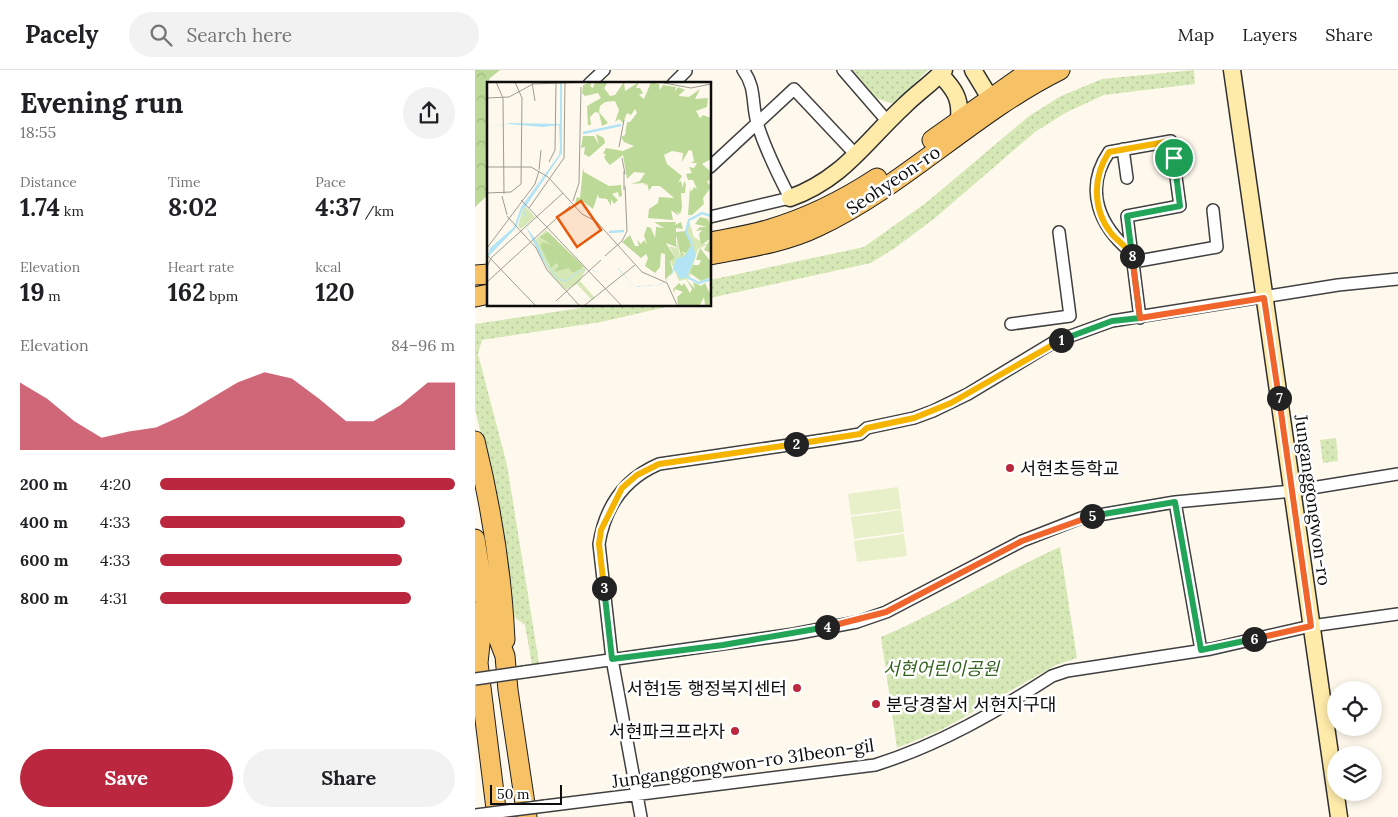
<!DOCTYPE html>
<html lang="en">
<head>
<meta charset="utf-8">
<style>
	:root { --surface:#fff; --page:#f2f2f2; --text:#202124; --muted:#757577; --line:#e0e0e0; --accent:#bb273f }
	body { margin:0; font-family:Lora,"Noto Sans KR",serif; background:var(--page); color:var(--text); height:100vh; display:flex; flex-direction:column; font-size:19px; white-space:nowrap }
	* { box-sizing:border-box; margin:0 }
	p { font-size:16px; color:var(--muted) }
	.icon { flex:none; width:28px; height:28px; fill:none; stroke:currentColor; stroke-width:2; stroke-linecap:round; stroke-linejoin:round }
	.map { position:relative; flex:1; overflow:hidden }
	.side { display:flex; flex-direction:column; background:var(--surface); width:475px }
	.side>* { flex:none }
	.controls { position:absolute; left:852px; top:611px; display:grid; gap:10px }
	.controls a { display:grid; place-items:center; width:55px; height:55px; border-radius:50%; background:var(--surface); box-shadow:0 2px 8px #0003; font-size:25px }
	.scale { position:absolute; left:15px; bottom:12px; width:72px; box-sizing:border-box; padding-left:5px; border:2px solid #0d0d0d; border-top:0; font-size:14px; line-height:18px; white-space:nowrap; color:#0d0d0d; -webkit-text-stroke:4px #fff; paint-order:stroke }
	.pin { position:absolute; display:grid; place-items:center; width:42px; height:42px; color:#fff; margin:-21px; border:2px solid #fff; border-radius:50%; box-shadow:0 1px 5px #0007 }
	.km { position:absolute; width:25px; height:25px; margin:-12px; border-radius:50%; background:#222; color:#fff; font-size:14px; line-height:25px; text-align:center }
	.round { display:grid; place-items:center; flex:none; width:52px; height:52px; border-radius:26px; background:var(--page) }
	.summary { display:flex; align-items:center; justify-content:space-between; height:85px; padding:0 20px }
	h1 { font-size:28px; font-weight:700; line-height:38px }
	.metrics { display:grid; grid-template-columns:repeat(3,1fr); gap:8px; height:85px; padding:5px 20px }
	.metrics div { display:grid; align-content:center }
	.metrics b { font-size:25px; font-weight:700 }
	.metrics small { font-size:14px; font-weight:400 }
	.metrics p { font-size:14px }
	.chart { height:140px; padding:10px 20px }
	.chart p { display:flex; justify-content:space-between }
	.chart svg { width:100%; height:90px; margin-top:5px; fill:var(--accent); opacity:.7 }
	.action { display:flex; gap:10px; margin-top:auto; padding:10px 20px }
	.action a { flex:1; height:58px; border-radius:30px; background:var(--accent); color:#fff; font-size:20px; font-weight:700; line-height:58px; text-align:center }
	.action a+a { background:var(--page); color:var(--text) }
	ul { padding:0 20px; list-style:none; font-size:16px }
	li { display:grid; grid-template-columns:80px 60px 1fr; align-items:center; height:38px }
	li i { height:12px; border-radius:6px; background:var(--accent) }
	header { display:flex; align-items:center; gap:30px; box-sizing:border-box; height:70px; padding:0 25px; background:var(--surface); border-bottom:1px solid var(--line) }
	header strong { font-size:24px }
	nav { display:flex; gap:28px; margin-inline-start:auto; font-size:18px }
	.search { width:350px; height:45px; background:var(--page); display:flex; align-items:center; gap:12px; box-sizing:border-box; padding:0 18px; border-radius:28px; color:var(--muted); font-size:19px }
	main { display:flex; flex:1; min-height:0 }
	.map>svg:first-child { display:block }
	.grass { fill:url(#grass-dots) }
	.forest { fill:url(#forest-crowns) }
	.pitch { fill:#e7f0c9 }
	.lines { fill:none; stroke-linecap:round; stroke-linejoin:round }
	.street-casing { stroke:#404040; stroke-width:14 }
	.secondary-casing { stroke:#2f2f2f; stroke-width:19 }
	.primary-casing { stroke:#1e1e1e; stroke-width:21 }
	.street { stroke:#fff; stroke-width:11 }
	.secondary { stroke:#feeaa9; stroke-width:16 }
	.primary { stroke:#f7c265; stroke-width:19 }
	.street-bridge-casing { stroke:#404040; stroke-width:14; stroke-linecap:butt }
	.street-bridge { stroke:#fff; stroke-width:11 }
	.split-1-casing { stroke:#fff; stroke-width:10 }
	.split-2-casing { stroke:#fff; stroke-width:10 }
	.split-3-casing { stroke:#fff; stroke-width:10 }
	.split-4-casing { stroke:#fff; stroke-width:10 }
	.split-5-casing { stroke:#fff; stroke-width:10 }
	.split-6-casing { stroke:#fff; stroke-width:10 }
	.split-7-casing { stroke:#fff; stroke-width:10 }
	.split-8-casing { stroke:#fff; stroke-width:10 }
	.split-9-casing { stroke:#fff; stroke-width:10 }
	.split-1 { stroke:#22a559; stroke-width:6 }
	.split-2 { stroke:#f5b400; stroke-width:6 }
	.split-3 { stroke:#f5b400; stroke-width:6 }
	.split-4 { stroke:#22a559; stroke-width:6 }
	.split-5 { stroke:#f0652b; stroke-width:6 }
	.split-6 { stroke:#22a559; stroke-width:6 }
	.split-7 { stroke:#f0652b; stroke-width:6 }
	.split-8 { stroke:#f0652b; stroke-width:6 }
	.split-9 { stroke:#f5b400; stroke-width:6 }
	.poi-dot { fill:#bb273f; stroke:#fff; stroke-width:2 }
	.labels { text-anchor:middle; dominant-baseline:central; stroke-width:5; stroke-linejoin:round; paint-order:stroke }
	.street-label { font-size:18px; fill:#0d0d0d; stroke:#fff }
	.poi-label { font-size:18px; fill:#0d0d0d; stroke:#fff; text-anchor:start }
	.park-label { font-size:18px; font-style:italic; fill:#35641e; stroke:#fff }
	.inset-river { fill:none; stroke:#b2e4f5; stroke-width:2.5 }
	.inset-road { fill:none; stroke:#9e9b93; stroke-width:1 }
	.view { fill:#e8590c; fill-opacity:0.15; stroke:#e8590c; stroke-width:2.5 }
	.inset-edge { fill:none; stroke:#0d0d0d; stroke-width:2.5 }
</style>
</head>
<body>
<header>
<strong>Pacely</strong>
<div class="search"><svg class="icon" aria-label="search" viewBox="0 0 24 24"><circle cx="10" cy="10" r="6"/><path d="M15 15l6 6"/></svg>Search here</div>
<nav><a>Map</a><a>Layers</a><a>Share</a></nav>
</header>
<main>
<section class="side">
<div class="summary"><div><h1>Evening run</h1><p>18:55</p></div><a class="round"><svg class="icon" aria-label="share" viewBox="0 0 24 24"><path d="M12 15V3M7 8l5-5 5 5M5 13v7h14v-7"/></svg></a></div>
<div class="metrics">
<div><p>Distance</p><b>1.74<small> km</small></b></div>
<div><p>Time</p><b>8:02</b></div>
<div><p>Pace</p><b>4:37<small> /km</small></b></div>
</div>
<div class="metrics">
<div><p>Elevation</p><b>19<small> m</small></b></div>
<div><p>Heart rate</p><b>162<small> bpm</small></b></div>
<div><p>kcal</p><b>120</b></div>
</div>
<div class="chart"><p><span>Elevation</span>84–96 m</p>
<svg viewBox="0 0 160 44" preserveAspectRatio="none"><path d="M0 44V11L10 19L20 30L30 38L40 35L50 33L60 27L70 19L80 11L90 6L100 9L110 19L120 30L130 30L140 22L150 11L160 11V44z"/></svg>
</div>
<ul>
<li><b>200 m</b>4:20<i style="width:100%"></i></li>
<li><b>400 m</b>4:33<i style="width:83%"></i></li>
<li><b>600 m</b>4:33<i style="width:82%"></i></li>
<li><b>800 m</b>4:31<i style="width:85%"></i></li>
</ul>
<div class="action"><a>Save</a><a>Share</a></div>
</section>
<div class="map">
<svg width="923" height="747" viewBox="0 0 923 747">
	<defs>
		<pattern id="grass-dots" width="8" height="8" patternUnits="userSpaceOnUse" patternTransform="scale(1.25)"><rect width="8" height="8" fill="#d7e8b7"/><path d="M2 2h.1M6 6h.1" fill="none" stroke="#b7c69c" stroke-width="1.8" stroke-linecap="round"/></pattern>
		<pattern id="forest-crowns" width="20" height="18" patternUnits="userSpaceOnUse" patternTransform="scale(1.25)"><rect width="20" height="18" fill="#bcd997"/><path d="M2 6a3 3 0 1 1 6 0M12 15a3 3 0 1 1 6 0" fill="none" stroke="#a0b981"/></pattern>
	</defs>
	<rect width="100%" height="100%" fill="#fff9ed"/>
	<path class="grass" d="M375,0H453L419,34L400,28Z
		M719,0L720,14L629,25L592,42L560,62L460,148L420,178L396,193L235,228V210L389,177L452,132L554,46L586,26L627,9Z
		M125,235H200L126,252L7,270L3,284L32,395L64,593L57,595L50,555L39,547L14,395L0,340V254Z
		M861,368L863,391L848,393L845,370Z
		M585,477L602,588L581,595L466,660L422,678L406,567C468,541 524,504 585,477Z"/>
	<path class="forest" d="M0,0H25L14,9V124L0,137Z"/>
	<path class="pitch" d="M423,417L426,439L376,445L373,424Z
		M426,440L429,462L379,469L376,447Z
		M429,464L432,486L382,492L379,471Z"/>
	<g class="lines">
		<g class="street-casing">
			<path id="street" d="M368,0L413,52
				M114,14L129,0
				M198,14L211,1
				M648,79L652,108
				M235,97L319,19L382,86
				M235,147L315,128C303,105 291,80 283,56C276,36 282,18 268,0
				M657,183C625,157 608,120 634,82L696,71L705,136L652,146L665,248
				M658,192L742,177L738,140
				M536,254L595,246L584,162
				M700,432L726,580
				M49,602L319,564L382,552L411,542L547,471L606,448L700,432L818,421L923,404
				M70,736L400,695C464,675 521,642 577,606L592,601L736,579L836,556L923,544
				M166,747L137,589L124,474C130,437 149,409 184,394L355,369L385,364L392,358L439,348L458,341L493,324L579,272L637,251L863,215L923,209"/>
		</g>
		<g class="secondary-casing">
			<path id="secondary" d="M498,0L515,28L518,41
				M757,0L864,747
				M465,4C479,19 486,28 484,49
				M315,128C368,109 390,72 429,36C442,23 457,13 469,0"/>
		</g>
		<g class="primary-casing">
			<path id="primary" d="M457,70L556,0
				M235,172C255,168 276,165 295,159C332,148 370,129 402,108
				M235,185C270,178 309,173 342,157C430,116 498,43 585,0
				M0,205L14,204
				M0,227L14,224
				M0,371C16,436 27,503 30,570
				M0,469L10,533L30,586L33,620L52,747
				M9,536L3,593L22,747"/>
		</g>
		<use href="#street" class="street"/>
		<use href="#secondary" class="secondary"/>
		<use href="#primary" class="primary"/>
		<g class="street-bridge-casing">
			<path id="street-bridge" d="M0,609L49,602
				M0,745L70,736"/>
		</g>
		<use href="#street-bridge" class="street-bridge"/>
	</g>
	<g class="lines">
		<g class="split-1-casing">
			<path id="split-1" d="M586,270L637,251L665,248L652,146L705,136L699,88"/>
		</g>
		<g class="split-2-casing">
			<path id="split-2" d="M321,374L385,364L392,358L439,348L476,333L586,270"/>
		</g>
		<g class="split-3-casing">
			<path id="split-3" d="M129,518L124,474L126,460L147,418L162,405L184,394L321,374"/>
		</g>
		<g class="split-4-casing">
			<path id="split-4" d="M129,518L137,589L248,575L352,557"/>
		</g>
		<g class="split-5-casing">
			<path id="split-5" d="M352,557L411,542L547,471L617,446"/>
		</g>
		<g class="split-6-casing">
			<path id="split-6" d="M617,446L700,432L726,580L779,569"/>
		</g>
		<g class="split-7-casing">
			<path id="split-7" d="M779,569L836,556L804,328"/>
		</g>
		<g class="split-8-casing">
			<path id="split-8" d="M657,186L665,248L789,228L804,328"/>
		</g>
		<g class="split-9-casing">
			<path id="split-9" d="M657,186C653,177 642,171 636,163C617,139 618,106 634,82L696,71L699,88"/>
		</g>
		<use href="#split-1" class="split-1"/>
		<use href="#split-2" class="split-2"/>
		<use href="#split-3" class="split-3"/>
		<use href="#split-4" class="split-4"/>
		<use href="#split-5" class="split-5"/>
		<use href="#split-6" class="split-6"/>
		<use href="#split-7" class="split-7"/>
		<use href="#split-8" class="split-8"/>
		<use href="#split-9" class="split-9"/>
	</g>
	<g class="poi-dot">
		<circle cx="535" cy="398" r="5"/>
		<circle cx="322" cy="618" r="5"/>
		<circle cx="401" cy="634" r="5"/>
		<circle cx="260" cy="661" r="5"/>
	</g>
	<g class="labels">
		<g class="street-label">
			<text transform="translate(418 110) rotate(-34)">Seohyeon-ro</text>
			<text transform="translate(838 430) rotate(82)">Junganggongwon-ro</text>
			<text transform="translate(268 693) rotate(-8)">Junganggongwon-ro 31beon-gil</text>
		</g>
		<g class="poi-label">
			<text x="545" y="398">서현초등학교</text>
			<text x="312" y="618" text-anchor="end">서현1동 행정복지센터</text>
			<text x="411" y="634">분당경찰서 서현지구대</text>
			<text x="250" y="661" text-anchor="end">서현파크프라자</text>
		</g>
		<g class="park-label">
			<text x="466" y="598">서현어린이공원</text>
		</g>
	</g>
	<g transform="translate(12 12)">
		<rect width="224" height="224" fill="#fff9ed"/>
		<path d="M37,123L48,135L34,147L31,144ZM202,139L207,155L220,163L211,167L202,197L192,199L183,178L188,176L182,164L189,166L190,158L193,173L198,172L205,160L199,150ZM59,148L99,187L93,199L108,216L105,218L90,202L79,208L63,191L46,160Z" fill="#d7e8b7"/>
		<path d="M105,0L103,4L106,6L108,0H121L117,6L123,14L128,13L137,0L138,9L152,0L149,6H153L156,11L152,13L157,17L164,0L172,2L173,8L176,3L189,5L188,10L191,5L198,8L192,13V14L202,15L213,7L208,17L221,16L220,25L209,29L213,36L216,33L224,36V77L215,82L222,88L224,96L220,100L224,105L216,116L217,122L205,133H201L203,106L204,110L207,105L210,107L206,98H201L199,92L205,91L202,85L207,86L210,81H204L207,79L205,69L202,68L195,80L196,71L185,69L177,73L180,82L195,94L191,101L194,99L196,106L197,99L199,102L198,111H194L195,126L193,132L190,130L192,134L184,128L186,138L161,136L162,127L171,121L172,115L187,116L173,104H165L162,109L160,101L159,104L157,101L144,102L153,99L158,91L147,90L140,97L136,73L123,83L120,80L117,75L119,72H116L119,66L136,69L147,64L137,60L134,55L138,53L140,40H143L150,31L148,27L144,33L140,31L136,41L132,37L128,40L132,28L128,19L118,20L113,24L112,30L121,41L115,44L112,31L108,30L103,35L104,43H101L100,24L114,16L111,11L98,14L95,11L96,3ZM109,52L117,56L118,61L102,75L97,72L98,65L94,66L96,54H107L112,63ZM96,86L97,90L122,104L134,103L135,114L132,115L131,110L125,112L131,118L127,122L124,117V124L120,117L112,116L111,112L106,127L97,120L88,121L90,115L93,116ZM213,135L221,137L223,143L224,171L217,168L223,157L214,163L212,152L215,148L209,149L213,145H220L208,142ZM167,140H189L188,143L194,140L196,147L189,146V150L199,149L204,159L203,165L199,171L194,170L197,172L194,174L189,153V165L179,161L188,176L183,179L186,190L178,198V172L174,171L173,185L168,191L158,184L161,176L159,172L154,176L135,160L143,153L148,164H152L150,158L154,162L157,158L160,163L157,153L160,145L154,143L164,146L168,156L169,145L177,146ZM61,150L96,184L93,187L86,191L82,186L67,190L72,183L69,181L64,186L53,163L56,160L65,163L53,155ZM213,166L224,180V195L214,199L203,191L206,183H212L214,178H209ZM199,197L208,207L206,200L214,204L218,201L223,212L222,223H218L217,215L213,223H191L190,215L196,210L188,207L187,211L186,207L192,201L195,204L197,201L203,211L205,207Z" fill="#bcd997"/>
		<path d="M73,0H75V71L37,127L40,146L47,155L53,167L58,180L72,197L80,198L91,189L100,188L91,190L83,197L79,199H76L73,198L70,196L57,180L40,147L36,126L29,146L0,176L3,166L27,145L34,125L72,73L73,65L72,43L56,45L21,42L0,46L23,41L73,42ZM205,162L209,173L200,195L193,197L188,187L182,197L171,204H163L157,203L152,205H148L147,204L132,188L130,186L113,190L106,189L105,188L113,190L130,186L132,187L148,205L158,203L170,204L183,196L189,177L198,174Z" fill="#b2e4f5"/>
		<path class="inset-river" d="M96,51L134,43M122,150L137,149M205,162L199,150L202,138L215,131L224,134M200,195L212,201L224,197"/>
		<path class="inset-road" d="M9,0L16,16M45,0L48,19M172,0L204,6L224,2M0,16L22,15L46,2L102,0M16,16L17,112M132,65L137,38M135,76L138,92M62,80L68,68L69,0M0,85H44L61,95L95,132L110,140L155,190L180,201L190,223M52,88L54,68M137,89V108M0,111L24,110L34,102L35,16L28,0M15,114L20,133M34,118L134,223M86,119L92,101L94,5M42,126L77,76L78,0M20,134L49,166L60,188L92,223M0,166L48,102L52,89M0,173L48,223M118,174L135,159L140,149L138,104M0,200L83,124M69,219L114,178M0,223V185L4,176L76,111M98,223L148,183"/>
		<path class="view" d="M94,119L114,148L90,165L70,135Z"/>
		<rect width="224" height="224" class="inset-edge"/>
	</g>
</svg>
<div class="controls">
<a><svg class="icon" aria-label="locate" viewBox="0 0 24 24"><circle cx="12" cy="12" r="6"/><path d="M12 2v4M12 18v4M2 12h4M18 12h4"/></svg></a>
<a><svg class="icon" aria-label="layers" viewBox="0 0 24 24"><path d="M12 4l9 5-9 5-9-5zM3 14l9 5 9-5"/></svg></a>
</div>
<div class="scale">50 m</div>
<div class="pin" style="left:699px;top:88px;background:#1e9e55"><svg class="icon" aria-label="arrive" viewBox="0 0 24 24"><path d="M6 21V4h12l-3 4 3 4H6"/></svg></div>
<b class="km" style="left:586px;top:270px">1</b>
<b class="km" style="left:321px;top:374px">2</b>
<b class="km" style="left:129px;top:518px">3</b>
<b class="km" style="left:352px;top:557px">4</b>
<b class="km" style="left:617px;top:446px">5</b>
<b class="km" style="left:779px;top:569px">6</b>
<b class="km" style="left:804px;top:328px">7</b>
<b class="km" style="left:657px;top:186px">8</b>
</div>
</main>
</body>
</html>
